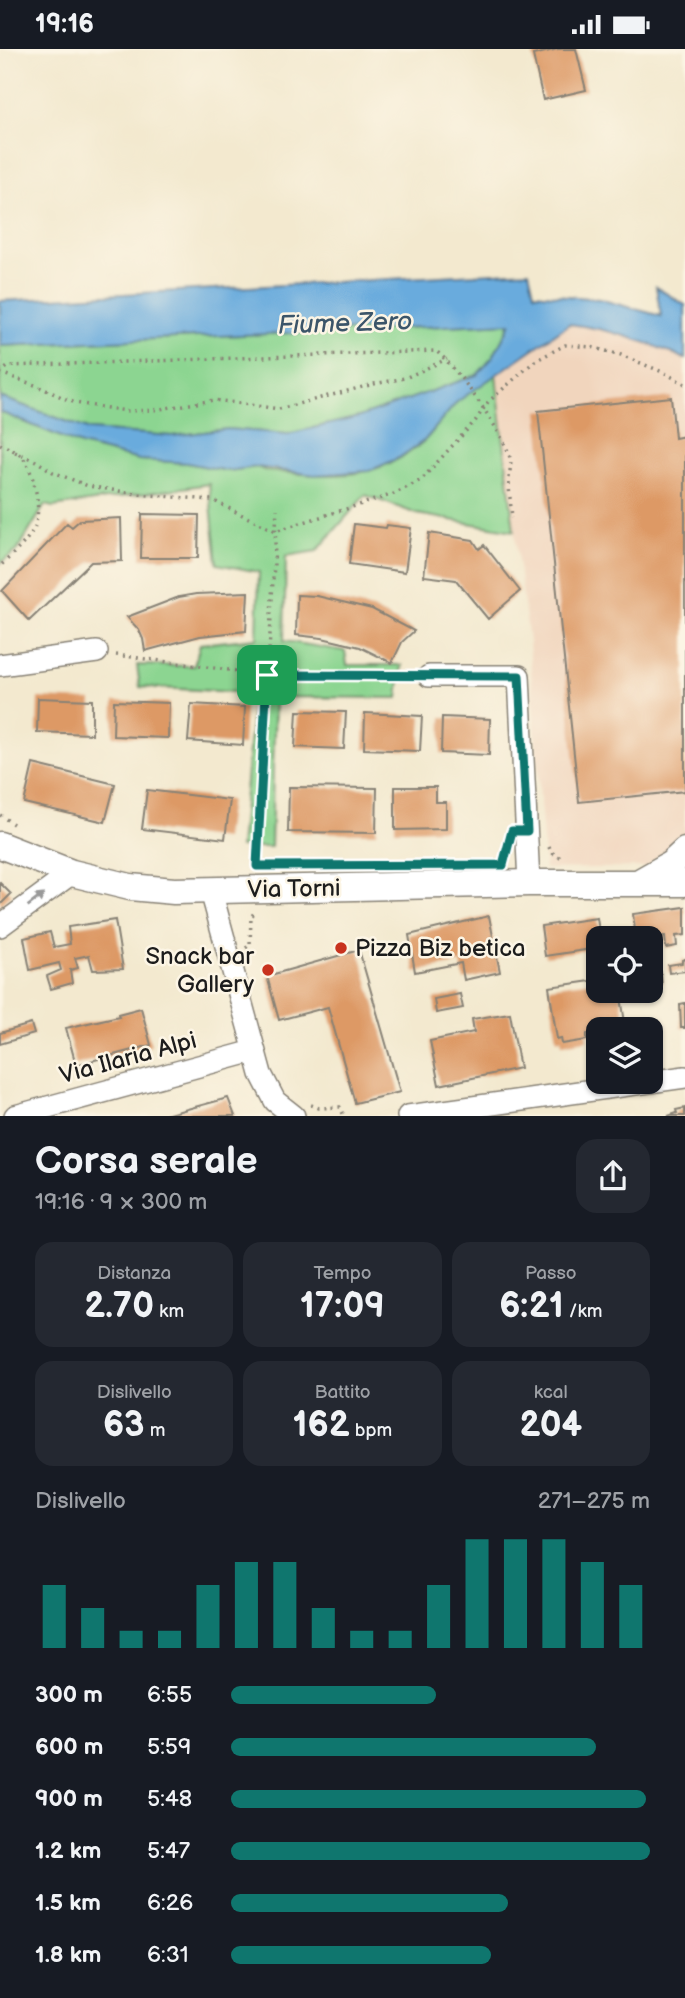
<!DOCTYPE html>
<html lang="it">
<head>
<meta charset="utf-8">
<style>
	:root { --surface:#171b24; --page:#242831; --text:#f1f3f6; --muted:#9ea1a6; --accent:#0f766e }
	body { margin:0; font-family:"Balsamiq Sans",sans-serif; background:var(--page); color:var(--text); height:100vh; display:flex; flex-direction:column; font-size:26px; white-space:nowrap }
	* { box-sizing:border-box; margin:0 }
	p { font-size:23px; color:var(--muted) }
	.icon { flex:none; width:38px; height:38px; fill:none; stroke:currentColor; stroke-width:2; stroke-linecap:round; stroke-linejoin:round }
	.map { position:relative; height:1067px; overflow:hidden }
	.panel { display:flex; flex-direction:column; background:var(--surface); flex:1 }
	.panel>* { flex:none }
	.controls { position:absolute; left:586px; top:877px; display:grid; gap:14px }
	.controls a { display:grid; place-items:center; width:77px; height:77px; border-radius:14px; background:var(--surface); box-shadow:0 2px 5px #0004; font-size:35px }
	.pin { position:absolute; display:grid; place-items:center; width:60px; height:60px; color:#fff; margin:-30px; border-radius:14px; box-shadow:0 4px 10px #0006 }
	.round { display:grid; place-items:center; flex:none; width:74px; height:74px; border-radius:21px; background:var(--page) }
	.head { display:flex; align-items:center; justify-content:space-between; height:119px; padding:0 35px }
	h1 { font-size:38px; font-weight:700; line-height:52px }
	.stats { display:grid; grid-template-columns:repeat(3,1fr); gap:10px; height:119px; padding:7px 35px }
	.stats div { display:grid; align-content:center; border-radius:18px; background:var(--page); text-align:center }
	.stats b { font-size:35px; font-weight:700 }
	.stats small { font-size:19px; font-weight:400 }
	.stats p { font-size:19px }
	.chart { height:196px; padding:14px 35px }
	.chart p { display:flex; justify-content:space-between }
	.chart svg { width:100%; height:126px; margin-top:7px; stroke:var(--accent); stroke-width:6 }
	ul { padding:0 35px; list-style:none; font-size:23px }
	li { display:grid; grid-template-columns:112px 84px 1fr; align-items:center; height:52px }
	li i { height:18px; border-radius:9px; background:var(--accent) }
	.status { display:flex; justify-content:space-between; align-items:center; height:49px; padding:0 35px; background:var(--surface); direction:ltr }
	.status svg { height:19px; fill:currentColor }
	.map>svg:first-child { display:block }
	.built { fill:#f1d5bd }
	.green { fill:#8cd591; stroke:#547856; stroke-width:2 }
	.water { fill:#69abdd; stroke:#42647c; stroke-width:2 }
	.building { fill:#dd9965 }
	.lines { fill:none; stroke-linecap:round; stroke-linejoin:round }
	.minor-casing { stroke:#888276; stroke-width:24 }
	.major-casing { stroke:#888276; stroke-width:29 }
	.path { stroke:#888276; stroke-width:3.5; stroke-dasharray:2 5; stroke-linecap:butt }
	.minor { stroke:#fff; stroke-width:21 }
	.major { stroke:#fff; stroke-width:26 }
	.oneway { fill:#999 }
	.route-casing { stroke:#fff; stroke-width:14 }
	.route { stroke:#0f766e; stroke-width:9 }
	.poi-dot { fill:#c8321e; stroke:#fcf5e5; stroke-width:2.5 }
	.labels { text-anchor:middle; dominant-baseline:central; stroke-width:5; stroke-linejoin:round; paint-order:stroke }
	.street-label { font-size:24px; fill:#1c1c1c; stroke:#fcf5e5 }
	.poi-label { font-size:24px; fill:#1c1c1c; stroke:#fcf5e5; text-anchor:start }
	.water-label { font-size:26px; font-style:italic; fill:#3b5569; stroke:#fcf5e5 }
</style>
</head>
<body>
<div class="status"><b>19:16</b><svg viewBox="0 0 49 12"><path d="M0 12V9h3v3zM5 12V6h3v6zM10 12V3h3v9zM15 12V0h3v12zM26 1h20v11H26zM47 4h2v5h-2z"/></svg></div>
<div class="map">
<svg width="685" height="1067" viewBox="0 0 685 1067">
	<rect width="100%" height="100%" fill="#fcf5e5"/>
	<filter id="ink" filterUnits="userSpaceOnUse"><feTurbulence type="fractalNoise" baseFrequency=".0143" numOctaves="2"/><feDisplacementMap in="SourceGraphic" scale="14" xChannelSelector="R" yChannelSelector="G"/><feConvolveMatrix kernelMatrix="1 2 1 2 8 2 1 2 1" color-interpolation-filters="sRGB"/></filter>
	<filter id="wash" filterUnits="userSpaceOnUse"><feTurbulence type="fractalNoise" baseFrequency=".00686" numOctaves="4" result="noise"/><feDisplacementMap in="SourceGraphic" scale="28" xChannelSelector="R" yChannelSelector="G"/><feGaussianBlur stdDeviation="1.57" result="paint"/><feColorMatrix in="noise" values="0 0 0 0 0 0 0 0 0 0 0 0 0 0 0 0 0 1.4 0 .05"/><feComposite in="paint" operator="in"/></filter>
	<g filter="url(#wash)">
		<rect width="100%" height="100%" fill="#f3e9cf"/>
		<path class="built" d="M569,275L601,279L657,297L685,310V789L646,818L545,820L529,592L497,354L499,350L493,308Z"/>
		<path class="green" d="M511,274L493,308L477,326L359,368L288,385L228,380L172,387L90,381L0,348V297Z
			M496,325L514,482L417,465L365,446L317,502L286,507L284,592L345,602L347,616H402L398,649L275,648L271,798H240L254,644L140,638L137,616L194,617L200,595L257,589L259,523L217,515L209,435L53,458L45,456L17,502L0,514V363L81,396L139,411L187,414L228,422L257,418L266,422C326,427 377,435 425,391C437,380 444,364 456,353C467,342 483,334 496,325Z"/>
		<path class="water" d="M529,222L534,244L599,250L661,267L656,238L685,256V310C648,293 610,280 569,275L457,353L425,391L399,409L369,422L315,426L257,418L228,422L187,414L139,411L81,396L0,363V348L90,381L172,387L228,380L288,385L359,368L477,326L493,308L511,274L0,297V252Z"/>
		<g id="blocks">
			<path class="building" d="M558,0H576L586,41L543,51L533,6Z
				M671,348L675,389L685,387V742L579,753L538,362Z
				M142,465L199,466L198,509H141Z
				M121,469L122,512L91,513L29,572L2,542L67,474L72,478L80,471Z
				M354,475L386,479L387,476L411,479L405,523L349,515Z
				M429,484L473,491L479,500L484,496L520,542L488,570L456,531L424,527Z
				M248,543L246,582L200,587L145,602L143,590L139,581L127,568L179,548L196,545Z
				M297,546L317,547L372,560L414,582L402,593L392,614L360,598L322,589L296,586Z
				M38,649L92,651V685L37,683Z
				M114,652L169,654L168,689L113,687Z
				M191,655L245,658L243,696L188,692Z
				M297,662L346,663L344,700L295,698Z
				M365,664L422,667L420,702L364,700Z
				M442,668L490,670L489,706L441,704Z
				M33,715L115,735L105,773L24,754Z
				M289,738L377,739L376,784L288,783Z
				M395,738H436V753H446V780L395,781Z
				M147,741L230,751L225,790L142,780Z
				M0,834L11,845L0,856Z
				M685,858V886L676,887L677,897L666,899L665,888L636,889L633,865Z
				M489,867L500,923L464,931L461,914L415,923L409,886Z
				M597,869L600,889L598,899L545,907L541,877Z
				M115,871L123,920L93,921L89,906L75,909L78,919L70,921L72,934L51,940L47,927L61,921L59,914L30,921L24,889L50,883L54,898L70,895L68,878Z
				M359,901L400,1043L355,1054L328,958L279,971L267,927Z
				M685,910V922L669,924L668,916L682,914V911Z
				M661,923L662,935L651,936V924Z
				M598,931V942H620L626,980H598V983L587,985V991L562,995L561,989L557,990L549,938Z
				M460,945L463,959L436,964L434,950Z
				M685,954V979H681L680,955Z
				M141,959L151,996L76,1016L66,979L119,967L118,965Z
				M510,964L520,1019L439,1036L430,992L474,983L472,970Z
				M31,975L34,985L0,995V984Z
				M228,1049L235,1067H165V1066Z
				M685,1059V1067H668L677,1064L676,1061Z"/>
		</g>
	</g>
	<g filter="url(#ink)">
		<use href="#blocks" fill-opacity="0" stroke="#888276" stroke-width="2"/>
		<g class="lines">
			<g class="minor-casing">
				<path id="minor" d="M0,616L97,603
					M429,627H519L529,834
					M211,842L261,1025L275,1052L294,1067
					M0,877L72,824
					M15,1067L254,1002
					M408,1067L685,1028"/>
			</g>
			<g class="major-casing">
				<path id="major" d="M0,796L72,824L130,838L174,842L529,834H685
					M641,832L671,815L685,802"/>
			</g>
			<path class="path" d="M0,324L9,317L436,302C455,316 506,387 510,409C512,416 509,424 509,431C509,444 511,457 512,469
				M0,324L35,336L75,354L127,362L154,361L214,351L279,360L374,335L405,329L447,310
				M0,395C9,399 21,404 26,413C35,430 43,464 33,481C25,495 12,506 0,517
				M15,403L36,412L53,423L88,437L137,445L212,451L275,482L394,445L421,431L476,371L488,353L535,312L565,296L591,298L621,306L665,324L685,335
				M116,606L267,626L411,627
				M0,766L13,775
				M549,798L551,803L564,811
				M257,817L277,460
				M246,899L250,896L251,868L254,864
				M311,1056L319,1059L340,1058L344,1067"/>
			<use href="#minor" class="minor"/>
			<use href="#major" class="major"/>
		</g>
		<defs><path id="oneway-solid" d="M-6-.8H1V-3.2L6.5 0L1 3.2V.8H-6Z" transform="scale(1.75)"/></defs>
		<use class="oneway" href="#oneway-solid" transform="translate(36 851) rotate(-37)"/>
	</g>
	<g class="lines" filter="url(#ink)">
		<g class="route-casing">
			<path id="route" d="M267,626L519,627L527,782H512L503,816L257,817Z"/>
		</g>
		<use href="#route" class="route"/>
	</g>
	<g class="poi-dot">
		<circle cx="341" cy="899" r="7"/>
		<circle cx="268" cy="921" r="7"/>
	</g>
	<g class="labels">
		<g class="street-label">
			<text transform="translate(294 840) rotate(-1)">Via Torni</text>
			<text transform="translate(128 1009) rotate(-15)">Via Ilaria Alpi</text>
		</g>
		<g class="poi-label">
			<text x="355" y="899">Pizza Biz betica</text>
			<text x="254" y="907" text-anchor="end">Snack bar<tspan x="254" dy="28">Gallery</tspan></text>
		</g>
		<g class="water-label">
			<text transform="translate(345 275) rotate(-2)">Fiume Zero</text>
		</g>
	</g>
</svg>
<div class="controls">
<a><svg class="icon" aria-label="locate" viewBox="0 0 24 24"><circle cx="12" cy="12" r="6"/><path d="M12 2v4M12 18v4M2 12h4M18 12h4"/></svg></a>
<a><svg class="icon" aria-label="layers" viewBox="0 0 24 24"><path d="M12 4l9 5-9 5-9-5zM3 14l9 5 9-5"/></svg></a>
</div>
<div class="pin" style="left:267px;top:626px;background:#1e9e55"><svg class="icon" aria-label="arrive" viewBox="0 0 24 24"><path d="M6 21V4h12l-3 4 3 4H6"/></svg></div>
</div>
<section class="panel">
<div class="head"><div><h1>Corsa serale</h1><p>19:16 · 9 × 300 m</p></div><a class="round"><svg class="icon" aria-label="share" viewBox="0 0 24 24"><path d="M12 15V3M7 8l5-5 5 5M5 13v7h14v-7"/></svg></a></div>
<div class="stats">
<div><p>Distanza</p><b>2.70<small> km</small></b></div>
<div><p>Tempo</p><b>17:09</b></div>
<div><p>Passo</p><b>6:21<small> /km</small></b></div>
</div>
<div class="stats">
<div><p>Dislivello</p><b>63<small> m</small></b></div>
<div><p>Battito</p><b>162<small> bpm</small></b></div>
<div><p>kcal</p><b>204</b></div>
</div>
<div class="chart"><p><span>Dislivello</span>271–275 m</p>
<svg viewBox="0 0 160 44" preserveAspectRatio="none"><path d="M5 44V22M15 44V30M25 44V38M35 44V38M45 44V22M55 44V14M65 44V14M75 44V30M85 44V38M95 44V38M105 44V22M115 44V6M125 44V6M135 44V6M145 44V14M155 44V22"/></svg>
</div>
<ul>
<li><b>300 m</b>6:55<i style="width:49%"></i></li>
<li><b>600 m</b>5:59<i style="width:87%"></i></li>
<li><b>900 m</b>5:48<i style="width:99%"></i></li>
<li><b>1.2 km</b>5:47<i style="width:100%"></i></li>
<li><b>1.5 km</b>6:26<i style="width:66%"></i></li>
<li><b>1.8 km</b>6:31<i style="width:62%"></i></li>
</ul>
</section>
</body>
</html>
